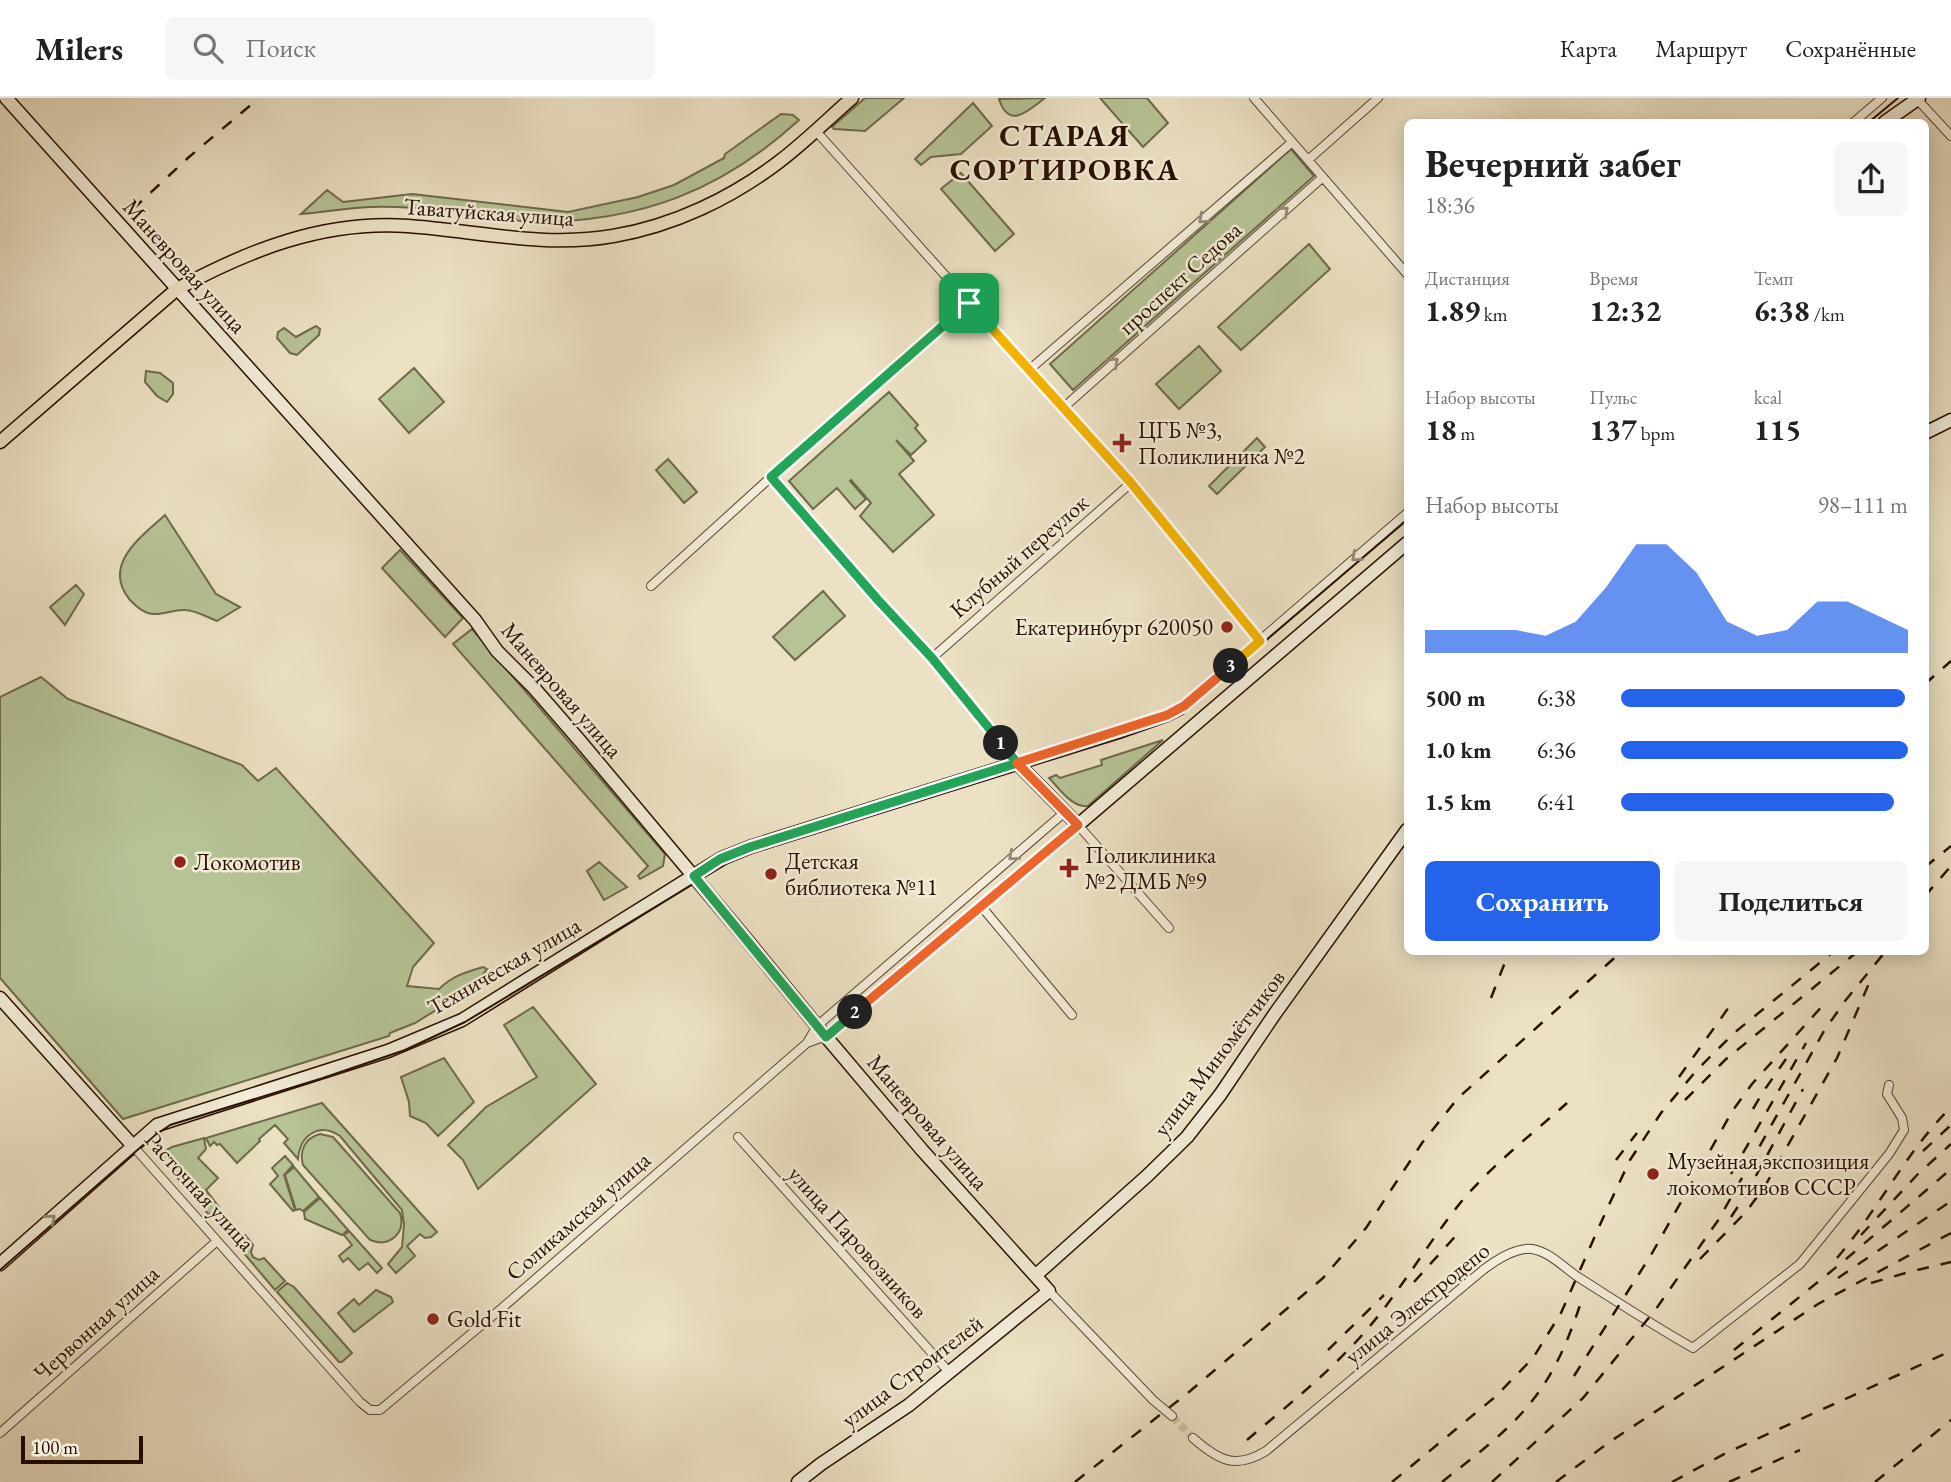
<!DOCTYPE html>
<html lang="ru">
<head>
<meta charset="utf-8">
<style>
	:root { --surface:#fff; --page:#f6f6f6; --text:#222; --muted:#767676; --line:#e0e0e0; --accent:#2563eb }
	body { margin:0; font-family:"EB Garamond",serif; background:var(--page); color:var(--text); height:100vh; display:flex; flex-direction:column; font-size:26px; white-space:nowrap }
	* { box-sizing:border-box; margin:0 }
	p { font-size:23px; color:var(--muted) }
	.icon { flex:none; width:38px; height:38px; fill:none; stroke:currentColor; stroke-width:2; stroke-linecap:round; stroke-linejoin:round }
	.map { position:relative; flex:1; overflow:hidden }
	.details { position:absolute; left:1404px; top:21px; width:525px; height:836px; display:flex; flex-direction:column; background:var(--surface); border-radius:10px; box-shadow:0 4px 18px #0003 }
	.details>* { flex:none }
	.scale { position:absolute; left:21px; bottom:18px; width:122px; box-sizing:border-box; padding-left:7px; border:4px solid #280f01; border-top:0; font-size:19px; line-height:24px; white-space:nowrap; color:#280f01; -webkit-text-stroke:5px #f3ecd9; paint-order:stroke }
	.pin { position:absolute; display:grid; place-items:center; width:60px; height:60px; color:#fff; margin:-30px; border-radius:14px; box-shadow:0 4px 10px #0006 }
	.km { position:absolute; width:35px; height:35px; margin:-18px; border-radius:50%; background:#222; color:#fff; font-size:19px; line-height:35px; text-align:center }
	.round { display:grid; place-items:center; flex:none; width:74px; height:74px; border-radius:10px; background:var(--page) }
	.headline { display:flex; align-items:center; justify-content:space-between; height:119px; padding:0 21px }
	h1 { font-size:38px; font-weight:700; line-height:52px }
	.metrics { display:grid; grid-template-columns:repeat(3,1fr); gap:10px; height:119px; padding:7px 21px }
	.metrics div { display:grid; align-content:center }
	.metrics b { font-size:30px; font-weight:700 }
	.metrics small { font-size:19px; font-weight:400 }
	.metrics p { font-size:19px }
	.chart { height:196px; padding:14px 21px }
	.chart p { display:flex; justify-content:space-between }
	.chart svg { width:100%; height:126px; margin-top:7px; fill:var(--accent); opacity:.7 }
	.cta { display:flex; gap:14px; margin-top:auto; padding:14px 21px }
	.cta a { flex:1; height:80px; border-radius:10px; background:var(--accent); color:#fff; font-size:28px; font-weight:700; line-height:80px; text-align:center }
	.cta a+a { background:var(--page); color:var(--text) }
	ul { padding:0 21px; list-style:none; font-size:23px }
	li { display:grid; grid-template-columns:112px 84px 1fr; align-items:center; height:52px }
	li i { height:18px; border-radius:9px; background:var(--accent) }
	header { display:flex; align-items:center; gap:42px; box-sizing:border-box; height:98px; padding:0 35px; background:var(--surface); border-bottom:2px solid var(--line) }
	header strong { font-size:33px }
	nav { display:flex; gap:38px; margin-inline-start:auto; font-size:24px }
	.search { width:490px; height:63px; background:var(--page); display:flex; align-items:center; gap:18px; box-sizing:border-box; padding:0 24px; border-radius:10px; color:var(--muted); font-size:26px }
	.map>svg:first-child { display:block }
	.green { fill:#b6c395; stroke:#6f694b; stroke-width:2 }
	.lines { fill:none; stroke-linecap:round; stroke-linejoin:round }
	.street-tunnel { stroke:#cfc2a7; stroke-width:8; stroke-dasharray:8 4; stroke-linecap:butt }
	.street-casing { stroke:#594432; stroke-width:10 }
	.secondary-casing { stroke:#280f01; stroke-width:15 }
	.primary-casing { stroke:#280f01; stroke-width:15 }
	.street { stroke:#f3ecd9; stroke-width:8 }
	.secondary { stroke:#f3ecd9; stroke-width:12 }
	.primary { stroke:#ece1c4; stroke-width:12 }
	.tram { stroke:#280f01; stroke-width:2 }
	.rail { stroke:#280f01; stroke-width:2.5; stroke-dasharray:12 12; stroke-linecap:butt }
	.oneway { stroke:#988978 }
	.split-1-casing { stroke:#fff; stroke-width:14 }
	.split-2-casing { stroke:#fff; stroke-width:14 }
	.split-3-casing { stroke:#fff; stroke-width:14 }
	.split-4-casing { stroke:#fff; stroke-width:14 }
	.split-1 { stroke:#22a559; stroke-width:9 }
	.split-2 { stroke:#22a559; stroke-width:9 }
	.split-3 { stroke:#f0652b; stroke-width:9 }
	.split-4 { stroke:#f5b400; stroke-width:9 }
	.poi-dot { fill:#8f2418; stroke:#f3ecd9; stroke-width:2.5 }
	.labels { text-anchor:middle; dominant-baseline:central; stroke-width:5; stroke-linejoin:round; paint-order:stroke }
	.street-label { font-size:23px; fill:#280f01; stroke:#f3ecd9 }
	.poi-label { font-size:23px; fill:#280f01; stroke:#f3ecd9; text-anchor:start }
	.district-label { font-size:30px; font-weight:bold; letter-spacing:2px; fill:#280f01; stroke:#f3ecd9 }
</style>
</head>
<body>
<header>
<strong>Milers</strong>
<div class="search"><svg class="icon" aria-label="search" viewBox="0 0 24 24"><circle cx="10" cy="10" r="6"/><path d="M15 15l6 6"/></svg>Поиск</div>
<nav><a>Карта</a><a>Маршрут</a><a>Сохранённые</a></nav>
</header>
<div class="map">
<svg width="1951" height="1384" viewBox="0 0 1951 1384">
	<rect width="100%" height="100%" fill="#ece1c4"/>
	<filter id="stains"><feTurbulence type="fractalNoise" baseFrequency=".00286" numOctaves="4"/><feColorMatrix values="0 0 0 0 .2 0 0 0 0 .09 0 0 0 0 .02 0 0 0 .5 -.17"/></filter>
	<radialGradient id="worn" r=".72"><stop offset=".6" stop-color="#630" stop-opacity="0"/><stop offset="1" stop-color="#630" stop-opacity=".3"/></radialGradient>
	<path class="green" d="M865,0H904L865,33L834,31L832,29Z
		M1045,0C1028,13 1009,32 999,1Z
		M1100,0H1147L1168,25L1143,49Z
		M973,5L992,28L961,56L931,59L921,67L915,61Z
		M781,16L793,17L799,22C721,93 640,124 534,124C521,124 509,121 497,119C479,117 462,115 444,113C420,110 394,108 370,109C347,110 324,114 301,116L327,92L343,104L412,96L568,114L638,99L674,87L724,60L725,56Z
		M1291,51L1314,78L1073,292L1050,266Z
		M961,75L1014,136L995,153L941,91Z
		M1309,146L1330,171L1241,252L1218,229Z
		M316,228L320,231L319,237L297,257L290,255L277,240L278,234L284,230L296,239Z
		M1199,248L1221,273L1179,311L1156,286Z
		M414,270L444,304L409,335L379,301Z
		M146,273L160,275L173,285V296L167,304L157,298L145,284Z
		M889,294L918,327L915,330L926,343L911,357L896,342L914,363L899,376L934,417L893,454L860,418L871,405L851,382L850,383L866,401L855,411L837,390L813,411L789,383Z
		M1257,340L1265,349L1217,396L1209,388Z
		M668,361L697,394L684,405L656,372Z
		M165,417L216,496L240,509L217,523C207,519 195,512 185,512C175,511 163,517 153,516C143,515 136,508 130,502C101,467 141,439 165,417Z
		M400,452L463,520L445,539L382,470Z
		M76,487L84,496L65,527L50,509Z
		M823,493L845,518L795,562L773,539Z
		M472,531L665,756L663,768L640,781L638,778L648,768L453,546Z
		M41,579L68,601L242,667L258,683L276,670L434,845L413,869L407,888L439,891C452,878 466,874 483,869L487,871L470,893L458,901L443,908L415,925L390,935L389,938L123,1021L0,880V599Z
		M1163,642L1088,708C1072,710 1060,691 1049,680L1056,677L1060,680L1102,667L1101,662Z
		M599,764L627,789L604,802L587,773Z
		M533,909L596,986L478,1091L463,1062L448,1047L486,1009L537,979L504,927Z
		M444,960L474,1004L438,1038L426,1025L410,1018L409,1004L401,979Z
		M322,1005L437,1134L431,1139L425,1140L420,1136L407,1148L415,1158L396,1175L388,1166L402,1149L404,1126L402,1112L340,1038C319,1024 300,1037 298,1061L284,1045L288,1041L275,1027L259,1041L260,1043L237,1065L220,1046L217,1047L214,1044L210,1048L206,1040Z
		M320,1036L333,1039L400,1115C406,1135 390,1150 370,1142L303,1067C299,1052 305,1040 320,1036Z
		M204,1040L206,1051L198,1060L218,1080L206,1092L219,1109L209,1117L158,1057L172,1049Z
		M285,1058L293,1067L284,1077L295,1112L293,1113L270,1086L278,1078L272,1070Z
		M294,1069L319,1099L303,1113L300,1111L296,1112L285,1077Z
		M320,1100L348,1132L342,1137L305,1121L304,1114Z
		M234,1128L242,1138L245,1137L253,1147L251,1154L253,1159L259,1162L264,1160L285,1183L275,1192L242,1153L241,1140L232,1129Z
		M349,1133L382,1170L377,1175L368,1165L359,1172L348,1160L343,1164L339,1158L352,1147L344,1137Z
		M287,1185L294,1189L352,1255L342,1264H339L277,1194Z
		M376,1192L391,1199L393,1204L354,1234L338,1215L354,1201L359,1207Z"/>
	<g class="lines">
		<path class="street-tunnel" d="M1172,1318L1193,1340"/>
		<g class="street-casing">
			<path id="street" d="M1254,0L1407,176
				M1917,1L1951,38
				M1854,24L1882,0
				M815,32L1131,385L1260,543
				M1308,62L1378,0
				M1029,272L1291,45
				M1063,310L1323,79
				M771,379L878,502L932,560L1017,665L1144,626L1184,608L1407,415
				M651,488L771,379L969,205
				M932,560L1131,385
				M981,808L1072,917
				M807,945L826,938L1078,727L1169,830
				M738,1039L949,1274
				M133,1048L360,1304L370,1312H380L502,1210L807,945L817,928L1065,714
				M1049,1193L1153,1302L1172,1318
				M0,1335L217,1143
				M1193,1340C1218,1362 1235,1372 1266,1353L1483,1172C1496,1162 1515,1149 1532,1151C1550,1154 1563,1169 1578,1179C1616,1203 1654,1228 1693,1250L1800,1166L1889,1056L1904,1032L1902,1020L1887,996L1889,987"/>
		</g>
		<g class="secondary-casing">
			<path id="secondary" d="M6,0L475,522L497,553L534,590L580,643L742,836L817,928L922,1052L1049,1193L909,1307L821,1366L798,1384
				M1885,24L1919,0
				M1925,335L1951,322
				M0,900L133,1048
				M0,1166L157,1027L388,953L462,922L720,761L750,749L1017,665L1078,727L1407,445
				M1036,1177L1147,1078L1187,1039L1220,997L1274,917L1407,732"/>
		</g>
		<g class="primary-casing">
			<path id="primary" d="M0,344L177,191C249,152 324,122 408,128C477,133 544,150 613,138C673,128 732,100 780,63C805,44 828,21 852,0"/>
		</g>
		<use href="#street" class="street"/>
		<use href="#secondary" class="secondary"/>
		<use href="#primary" class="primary"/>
		<path class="tram" d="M1869,24L1898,0
			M0,1172L150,1041L170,1027L323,980L405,952L465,924L728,765L752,755L1121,640L1169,623L1183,616L1272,537L1407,422"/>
		<path class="rail" d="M133,111L189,59L259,0
			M1925,586L1951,563
			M1925,769L1951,748
			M1925,798L1951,768
			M1491,900L1509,854
			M1679,979L1734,902
			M1685,1002L1725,962L1857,854
			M1753,1011L1763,994L1786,961
			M1923,1053L1951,1027
			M1616,1062L1637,1035
			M1731,1076L1806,945
			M1731,1119L1745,1098L1803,991
			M1861,1137L1918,1076L1951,1046
			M1837,1160C1878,1112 1906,1054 1951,1009
			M1700,1161L1746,1114L1765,1088L1837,960L1870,883
			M1838,1180L1951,1103
			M1414,1184L1461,1132
			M1871,1185L1909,1174L1951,1164
			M1328,1252L1384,1197
			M1734,1252L1845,1162L1951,1071
			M1574,1278L1651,1157L1733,1012L1752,986L1825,905
			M1247,1342C1282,1312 1319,1283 1351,1249C1394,1205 1423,1151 1461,1104C1492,1067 1531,1037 1567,1005
			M1075,1384L1189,1294L1323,1180L1366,1130L1422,1045L1458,1000L1621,854
			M1392,1384L1495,1299L1533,1260L1561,1215L1607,1111L1630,1062L1661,1015L1696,973L1734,935L1833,854
			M1442,1384C1473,1359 1507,1335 1532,1303C1556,1273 1570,1238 1582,1201
			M1492,1384L1583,1300L1656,1211L1719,1121L1824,933L1845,903L1885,854
			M1556,1384L1608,1345L1818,1206L1951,1135
			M1672,1384L1726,1355L1951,1253
			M1729,1384L1800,1352
			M1875,1384L1951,1322"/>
	</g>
	<defs><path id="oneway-chevron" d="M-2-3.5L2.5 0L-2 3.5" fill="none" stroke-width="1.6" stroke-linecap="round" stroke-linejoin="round" transform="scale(1.75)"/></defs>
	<g class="oneway">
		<use href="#oneway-chevron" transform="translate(1284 113) rotate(-42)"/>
		<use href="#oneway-chevron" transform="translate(1203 121) rotate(139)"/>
		<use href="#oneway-chevron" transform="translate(1114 264) rotate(-42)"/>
		<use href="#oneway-chevron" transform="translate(1356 459) rotate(139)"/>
		<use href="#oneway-chevron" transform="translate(1013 758) rotate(139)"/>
		<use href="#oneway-chevron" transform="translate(51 1121) rotate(-41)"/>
	</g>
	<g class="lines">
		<g class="split-1-casing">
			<path id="split-1" d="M969,205L771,379L878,502L932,560L1001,645"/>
		</g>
		<g class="split-2-casing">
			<path id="split-2" d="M855,914L826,939L694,778L720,761L750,749L1017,665L1001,645"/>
		</g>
		<g class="split-3-casing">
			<path id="split-3" d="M855,914L1078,727L1017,665L1167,617L1184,608L1231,568"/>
		</g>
		<g class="split-4-casing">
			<path id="split-4" d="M969,205L1131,385L1260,543L1231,568"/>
		</g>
		<use href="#split-1" class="split-1"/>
		<use href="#split-2" class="split-2"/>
		<use href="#split-3" class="split-3"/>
		<use href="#split-4" class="split-4"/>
	</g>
	<g class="poi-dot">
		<path d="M1118.5 334.5h7v7h7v7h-7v7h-7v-7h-7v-7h7z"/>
		<circle cx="1227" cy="529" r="7"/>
		<circle cx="180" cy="764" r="7"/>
		<path d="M1065.5 759.5h7v7h7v7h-7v7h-7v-7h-7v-7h7z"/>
		<circle cx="771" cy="776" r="7"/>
		<circle cx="1653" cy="1076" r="7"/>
		<circle cx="433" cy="1221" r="7"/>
	</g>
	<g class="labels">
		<g class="street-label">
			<text transform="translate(489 114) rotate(4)">Таватуйская улица</text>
			<text transform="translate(185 168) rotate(48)">Маневровая улица</text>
			<text transform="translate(1180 180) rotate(-42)">проспект Седова</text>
			<text transform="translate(1019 458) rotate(-41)">Клубный переулок</text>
			<text transform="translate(562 592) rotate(49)">Маневровая улица</text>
			<text transform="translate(504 868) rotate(-30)">Техническая улица</text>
			<text transform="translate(1219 955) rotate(-53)">улица Миномётчиков</text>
			<text transform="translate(928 1024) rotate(49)">Маневровая улица</text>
			<text transform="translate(200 1093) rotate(48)">Расточная улица</text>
			<text transform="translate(578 1118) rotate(-41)">Соликамская улица</text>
			<text transform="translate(858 1144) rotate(48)">улица Паровозников</text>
			<text transform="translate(1417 1205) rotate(-39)">улица Электродепо</text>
			<text transform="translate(96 1225) rotate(-42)">Червонная улица</text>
			<text transform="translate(912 1273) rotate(-37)">улица Строителей</text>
		</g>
		<g class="poi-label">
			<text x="1138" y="332">ЦГБ №3,<tspan x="1138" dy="26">Поликлиника №2</tspan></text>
			<text x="1213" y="529" text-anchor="end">Екатеринбург 620050</text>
			<text x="1085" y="757">Поликлиника<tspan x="1085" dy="26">№2 ДМБ №9</tspan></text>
			<text x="785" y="763">Детская<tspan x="785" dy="26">библиотека №11</tspan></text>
			<text x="194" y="764">Локомотив</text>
			<text x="1667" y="1063">Музейная экспозиция<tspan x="1667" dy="26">локомотивов СССР</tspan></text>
			<text x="447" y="1221">Gold Fit</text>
		</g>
		<g class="district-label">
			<text x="1065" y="37">СТАРАЯ<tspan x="1065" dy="34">СОРТИРОВКА</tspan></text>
		</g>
	</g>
	<rect width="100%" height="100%" filter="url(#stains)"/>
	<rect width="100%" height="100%" fill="url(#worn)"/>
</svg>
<div class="scale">100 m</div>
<div class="pin" style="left:969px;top:205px;background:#1e9e55"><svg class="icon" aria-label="arrive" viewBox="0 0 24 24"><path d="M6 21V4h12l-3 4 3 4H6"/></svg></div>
<b class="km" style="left:1001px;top:645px">1</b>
<b class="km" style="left:855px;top:914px">2</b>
<b class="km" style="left:1231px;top:568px">3</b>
<section class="details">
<div class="headline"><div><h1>Вечерний забег</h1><p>18:36</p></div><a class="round"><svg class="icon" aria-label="share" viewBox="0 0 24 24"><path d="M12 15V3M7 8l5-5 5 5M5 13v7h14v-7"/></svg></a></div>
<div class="metrics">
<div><p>Дистанция</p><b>1.89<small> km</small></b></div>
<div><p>Время</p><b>12:32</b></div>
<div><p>Темп</p><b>6:38<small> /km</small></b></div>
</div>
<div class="metrics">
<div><p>Набор высоты</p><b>18<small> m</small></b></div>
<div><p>Пульс</p><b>137<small> bpm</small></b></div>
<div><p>kcal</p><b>115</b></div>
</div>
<div class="chart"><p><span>Набор высоты</span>98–111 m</p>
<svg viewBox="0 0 160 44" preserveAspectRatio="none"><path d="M0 44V36L10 36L20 36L30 36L40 38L50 33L60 21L70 6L80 6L90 16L100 33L110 38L120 36L130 26L140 26L150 31L160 36V44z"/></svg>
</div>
<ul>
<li><b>500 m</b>6:38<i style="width:99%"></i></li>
<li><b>1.0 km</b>6:36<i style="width:100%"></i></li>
<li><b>1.5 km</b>6:41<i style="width:95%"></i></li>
</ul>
<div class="cta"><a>Сохранить</a><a>Поделиться</a></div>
</section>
</div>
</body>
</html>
